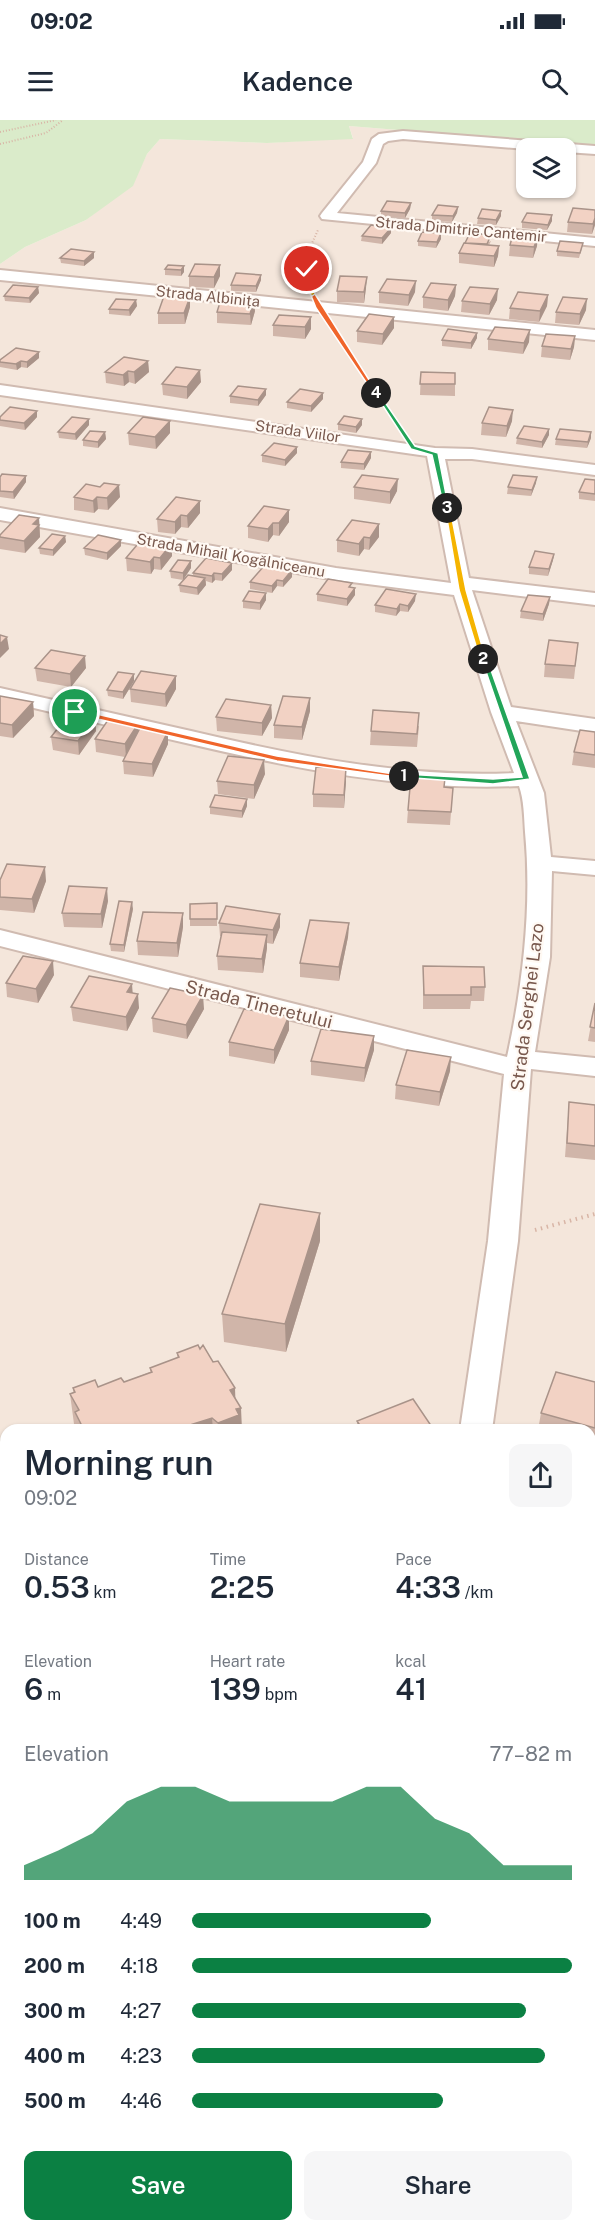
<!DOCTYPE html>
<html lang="en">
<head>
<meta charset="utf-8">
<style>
	:root { --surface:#fff; --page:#f6f6f7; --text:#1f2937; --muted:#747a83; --accent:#0b8043 }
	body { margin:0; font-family:"Public Sans",sans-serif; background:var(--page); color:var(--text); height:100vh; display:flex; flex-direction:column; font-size:22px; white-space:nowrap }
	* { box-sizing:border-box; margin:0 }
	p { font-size:20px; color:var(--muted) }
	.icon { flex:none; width:33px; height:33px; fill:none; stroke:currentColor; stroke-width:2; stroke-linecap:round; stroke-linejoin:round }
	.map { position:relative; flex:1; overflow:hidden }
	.side { position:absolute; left:0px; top:1304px; width:596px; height:808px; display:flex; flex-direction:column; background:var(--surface); border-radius:18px 18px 0 0; box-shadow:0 2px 4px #0004 }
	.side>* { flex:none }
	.buttons { position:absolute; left:516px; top:18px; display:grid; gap:12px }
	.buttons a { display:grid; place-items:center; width:60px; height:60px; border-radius:12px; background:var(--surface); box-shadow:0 2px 4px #0004; font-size:30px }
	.pin { position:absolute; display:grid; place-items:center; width:51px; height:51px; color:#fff; margin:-26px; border:3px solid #fff; border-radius:50%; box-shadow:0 2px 6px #0007 }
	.km { position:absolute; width:30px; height:30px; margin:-15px; border-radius:50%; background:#222; color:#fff; font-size:16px; line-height:30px; text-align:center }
	.round { display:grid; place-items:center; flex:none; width:63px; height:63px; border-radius:12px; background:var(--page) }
	.summary { display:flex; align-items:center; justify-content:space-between; height:102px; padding:0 24px }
	h1 { font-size:33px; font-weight:600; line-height:45px }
	.figures { display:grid; grid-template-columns:repeat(3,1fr); gap:9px; height:102px; padding:6px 24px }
	.figures div { display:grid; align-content:center }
	.figures b { font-size:30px; font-weight:600 }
	.figures small { font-size:16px; font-weight:400 }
	.figures p { font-size:16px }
	.chart { height:168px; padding:12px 24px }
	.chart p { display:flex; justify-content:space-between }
	.chart svg { width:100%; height:108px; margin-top:6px; fill:var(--accent); opacity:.7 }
	.button { display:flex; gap:12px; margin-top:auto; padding:12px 24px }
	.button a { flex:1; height:69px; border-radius:12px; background:var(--accent); color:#fff; font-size:24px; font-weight:600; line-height:69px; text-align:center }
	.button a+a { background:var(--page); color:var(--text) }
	ul { padding:0 24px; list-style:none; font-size:20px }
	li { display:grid; grid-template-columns:96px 72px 1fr; align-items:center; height:45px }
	li i { height:15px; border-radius:8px; background:var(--accent) }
	.status { display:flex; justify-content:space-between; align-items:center; height:42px; padding:0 30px; background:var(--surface); direction:ltr }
	.status svg { height:16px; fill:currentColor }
	header { display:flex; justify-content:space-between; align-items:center; height:78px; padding:0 24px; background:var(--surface); font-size:27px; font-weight:600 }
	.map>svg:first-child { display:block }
	.residential { fill:#f4e6db; fill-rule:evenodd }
	.industrial { fill:#efe8e4 }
	.green { fill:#daebca }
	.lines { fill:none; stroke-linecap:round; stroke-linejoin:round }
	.minor-casing { stroke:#d0bbb1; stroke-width:4 }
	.path-far1 { stroke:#d8b5a6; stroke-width:2; stroke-dasharray:1 2; stroke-linecap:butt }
	.path { stroke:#d8b5a6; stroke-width:4; stroke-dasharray:1.5 4.5; stroke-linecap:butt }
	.minor { fill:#fff; fill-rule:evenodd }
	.wall { fill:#d0b5a9 }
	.shaded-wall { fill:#a99389 }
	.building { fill:#f2d2c4; stroke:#a99389; stroke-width:1.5 }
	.split-1 { fill:#f0652b; stroke:#fff; stroke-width:1.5 }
	.split-2 { fill:#22a559; stroke:#fff; stroke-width:1.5 }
	.split-3 { fill:#f5b400; stroke:#fff; stroke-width:1.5 }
	.split-4 { fill:#22a559; stroke:#fff; stroke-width:1.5 }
	.split-5 { fill:#f0652b; stroke:#fff; stroke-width:1.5 }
	.split-6 { fill:#f5b400; stroke:#fff; stroke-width:1.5 }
	.labels { text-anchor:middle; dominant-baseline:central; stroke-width:4.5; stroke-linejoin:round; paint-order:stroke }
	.far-street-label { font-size:15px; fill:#79594e; stroke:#fff9f3 }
	.street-label { font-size:18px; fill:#79594e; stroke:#fff9f3 }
</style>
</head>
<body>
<div class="status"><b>09:02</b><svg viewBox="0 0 49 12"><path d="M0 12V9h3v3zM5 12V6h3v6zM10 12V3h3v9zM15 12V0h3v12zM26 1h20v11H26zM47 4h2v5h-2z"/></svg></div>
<header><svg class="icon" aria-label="menu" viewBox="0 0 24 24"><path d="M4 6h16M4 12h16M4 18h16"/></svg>Kadence<svg class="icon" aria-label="search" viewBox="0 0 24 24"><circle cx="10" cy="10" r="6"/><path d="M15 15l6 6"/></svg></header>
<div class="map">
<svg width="595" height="2111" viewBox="0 0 595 2111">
	<rect width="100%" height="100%" fill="#fdf5ec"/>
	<path class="residential" d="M349,6L595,26V2111H0V144L25,127L86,100L132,64L147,34L160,19L266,23L353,18ZM526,28H566V68H526ZM6,1310H590V2106H6Z"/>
	<path class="industrial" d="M0,2020L6,2021V2106H342L341,2111H0Z"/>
	<path class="green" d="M0,0H595V26L349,6L353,19L267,23L160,19L147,34L133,66L86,100L25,127L0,144Z"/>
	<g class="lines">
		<g class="minor-casing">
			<path id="minor" d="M403,11L595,26V34L566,32V28L526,29L403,19L388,21L383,24L376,43L337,93L595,118V126L322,99L320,96L322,93L363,42L372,19L379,14Z
				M0,150L595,210V220L0,160Z
				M0,265L435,328L472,329L595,345V355L472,339H445L469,458L595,473V485L472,470L511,587L595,599V613L516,601L544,673L551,737L595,741V755L552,751L550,837L535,932L595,938V956L531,949L518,1121L492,1310H460L488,1121L504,954L0,826V810L507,937C523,863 532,787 525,712C524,697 524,680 519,666C406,671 296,649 186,623C124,609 62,595 0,580V568C64,582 127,597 191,611C297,636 404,658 514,653L491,592L454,475L336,460L0,400V388L336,448L451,463L427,336L0,275Z
				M590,1360H595V1386H590Z
				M6,1542V1574L0,1576V1544Z
				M590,1906H595V1948H590Z
				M0,1972L6,1973V2015L0,2014Z
				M366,2106H410V2111H366Z"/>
		</g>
		<path class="path-far1" d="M0,12L56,0
			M0,24L46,13L63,0
			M309,166L307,134L318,110
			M333,209L399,307"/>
		<path class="path" d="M535,1110L595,1094"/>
		<use href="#minor" class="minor"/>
	</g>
	<path class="wall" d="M411,83L410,89L405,98L381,96V91Z
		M458,87L457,93L452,102L432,100V95Z
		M595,90V105L592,114L567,112L568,102Z
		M501,91V96L496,105L477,104L478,98Z
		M552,95V101L547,110L522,108V102Z
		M391,108V113L382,124L361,121L362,116Z
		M441,119L436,128L418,126V121Z
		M491,121L489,125L499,126L498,136L494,147L459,143V133Z
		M510,125L537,126L533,138L509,136Z
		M582,128L579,138L557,136V131Z
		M60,138H94L84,146L61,143Z
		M184,146V152L181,156L165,155V149Z
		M261,155V160L256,172L231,171V165Z
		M189,156H220L214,168L189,167Z
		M456,165L455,176L448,191L423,188V177Z
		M38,167L39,173L30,183L5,181L4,176Z
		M366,168L364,183L337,182V171Z
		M379,172H415L408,186L379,183Z
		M548,175L547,186L539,202L509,199L510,188Z
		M136,180L137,186L130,196L109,194V189Z
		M497,180L489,195L461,192L462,181Z
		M190,187L185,204H158V193Z
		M586,190L579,205L555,203L556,192Z
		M255,191L251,205L217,203V192Z
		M311,197V209L305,219L273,216V205Z
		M394,208L382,225L357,222V211Z
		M575,216L574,227L570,240L541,237L542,226Z
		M477,218L471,229L442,226V220Z
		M488,219L529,222L523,234L488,230Z
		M39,232V238L27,248L21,247L17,250L0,247V240Z
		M148,241L149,252L135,264L129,262L124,266L106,263L105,252Z
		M421,252L455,264V276L420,275Z
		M201,262L187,279L163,275L162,264Z
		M266,275L258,286L230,283V276Z
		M323,279L311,292L287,288V282Z
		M0,297H37L25,310L0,306Z
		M89,299V305L76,320L59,318L58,312Z
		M170,301V313L156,329L129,325L128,313Z
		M512,301L506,317L481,315L482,303Z
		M338,304L362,305L356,313L338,310Z
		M549,309V315L542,328L516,324L517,318Z
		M105,312L106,319L98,328L83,326V320Z
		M591,312V318L587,328L555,325L556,319Z
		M371,332V338L364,350L341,348V342Z
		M297,333L285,346L262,342V335Z
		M0,357L26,362L14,379L0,377Z
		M595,360V381L579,379V372Z
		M536,363L531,376L507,374L508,367Z
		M86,364L120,377L108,390L98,389L94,393L74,390V377Z
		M354,367L397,371L390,384L354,379Z
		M200,381V393L188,408L181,407L175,414L158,412L157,399Z
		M289,390V402L279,416L273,415L268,422L248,418V406Z
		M39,398L40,417L25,433L0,429V415Z
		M352,400L379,417L369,430L364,429L359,436L337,432V420Z
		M65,416L66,422L53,436L40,434L39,428Z
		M121,420V426L107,440L85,435L84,428Z
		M554,434L553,440L548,456L529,454V447Z
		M172,436L161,450L154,449L151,454L127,451L126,438Z
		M191,448L183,460L171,458L170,451Z
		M232,450L222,461L215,460L212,463L206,461V465L198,475L180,472L179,465L193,456V453Z
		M292,450V457L283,467L277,466L272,473L250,469V462Z
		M351,468H355V475L347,486L317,481V474Z
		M266,473V480L260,490L243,488V481Z
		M550,477L549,484L543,501L520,498L521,491Z
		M415,481L408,492L400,491L396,496L375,492V485Z
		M578,523L574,559L544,557L545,544Z
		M35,548H86L71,567L37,561Z
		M134,554V561L123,579L108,576L107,570Z
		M176,556V569L166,587L131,582L130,569Z
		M0,576L33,582L34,596L13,618L0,616Z
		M310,578V591L302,620L274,618V605Z
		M271,585L272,598L262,616L217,611L216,597Z
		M95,598L96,611L79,635L53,630L51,617Z
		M138,604L139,611H168V624L153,657L124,654L123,641L125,637L96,632L95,619Z
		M419,606L417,627L370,625L371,611Z
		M595,612V648L572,645L574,632Z
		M346,648L344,688L313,687V674Z
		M265,654L254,679L218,674L217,661Z
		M444,667L453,668L450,705L407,703L408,690Z
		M247,679V686L242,698L210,694V687Z
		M0,760L46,761L34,793L0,790Z
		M108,781L102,808L64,807L62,793Z
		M217,783V806H190V799Z
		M133,789L124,832L111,831L110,824Z
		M219,803L280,807L273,824L267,823V828L263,853L218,850L217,836L221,816H220Z
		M349,803L348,817L339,861L300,857V843Z
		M183,807L178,837L138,835L137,821Z
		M423,846L485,867L484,881H471L470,889H423Z
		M54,855L38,883L7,877L6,863Z
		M133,873L139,888L127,911L73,901L71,887Z
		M595,883V922L588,921Z
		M204,889L187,919L153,912L152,898Z
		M289,910L274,944L229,936V922Z
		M374,930L364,962L311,955V941Z
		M450,951L439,986L395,979L396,965Z
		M569,982L595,985V1040L565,1037Z
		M320,1121L286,1232L224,1222L222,1194Z
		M200,1229L235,1277L242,1310H77L74,1304L70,1274L73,1273V1268L98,1267L124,1262L150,1252V1248L177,1238V1233Z
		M595,1262V1333L590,1331V1310H538L541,1293Z
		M357,1301L434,1310H357Z
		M590,1782H595V1859L590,1858Z
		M590,1995L595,1996V2074L590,2073Z"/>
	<path class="shaded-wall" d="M411,83L410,89L405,98V93Z
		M458,87L457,93L452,102L453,96Z
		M501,91V96L496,105V100Z
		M552,95V101L547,110L548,105Z
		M595,98V105L592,114L593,104Z
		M391,108V113L382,124V118Z
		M441,113V119L436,128L437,122Z
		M538,116L537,126L533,138L534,127Z
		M499,126L498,136L494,147V136Z
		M94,132V138L84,146V141Z
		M220,145V156L214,168V157Z
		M184,146V152L181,156V150Z
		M261,155V160L256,172V166Z
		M367,157L366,168L364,183V172Z
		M416,161L415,172L408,186L409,175Z
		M456,165L455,176L448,191V180Z
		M38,167L39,173L30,183L29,178Z
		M498,169L497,180L489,195L490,184Z
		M548,175L547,186L539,202L540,191Z
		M190,177V187L185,204L184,193Z
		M587,179L586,190L579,205L580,194Z
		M136,180L137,186L130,196L129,190Z
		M254,181L255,191L251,205L250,194Z
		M311,197V209L305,219V207Z
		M394,197V208L382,225L383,214Z
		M530,210L529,222L523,234L524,223Z
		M477,213V218L471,229V223Z
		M575,216L574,227L570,240L571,229Z
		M39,232V238L27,248V242Z
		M21,241V247L17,250L16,244Z
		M148,241L149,252L135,264L134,252Z
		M200,250L201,262L187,279V267Z
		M128,251L129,262L124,266L123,255Z
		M266,269V275L258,286V280Z
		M323,273V279L311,292V286Z
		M513,290L512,301L506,317L507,306Z
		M37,291V297L25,310L24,303Z
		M89,299V305L76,320L75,314Z
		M362,299V305L356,313V307Z
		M170,301V313L156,329L155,317Z
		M549,309V315L542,328V322Z
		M105,312L106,319L98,328V322Z
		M591,312V318L587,328L588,322Z
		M297,327V333L285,346V340Z
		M371,332V338L364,350V344Z
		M26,356V362L14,379L13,372Z
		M537,357L536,363L531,376L532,370Z
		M398,359L397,371L390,384V372Z
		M119,365L120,377L108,390L107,378Z
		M97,377L98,389L94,393L93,381Z
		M200,381V393L188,408L187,396Z
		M289,390V402L279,416V403Z
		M181,395V407L175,414V402Z
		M39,398L40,417L25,433L24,421L33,404Z
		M273,403V415L268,422V409Z
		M379,404V417L369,430L370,418Z
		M65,416L66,422L53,436V430Z
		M364,417V429L359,436V424Z
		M121,420V426L107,440V433Z
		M172,423V436L161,450L160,438Z
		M554,434L553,440L548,456L549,449Z
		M154,437V449L151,454L150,442Z
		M191,441V448L183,460V453Z
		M232,443V450L222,461V454Z
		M292,450V457L283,467V461Z
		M214,453L215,460L212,463V456Z
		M205,458L206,465L198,475L197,468Z
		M277,460V466L272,473V466Z
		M355,468V475L347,486V479Z
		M266,473V480L260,490V483Z
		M416,474L415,481L408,492V486Z
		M550,477L549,484L543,501V494Z
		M400,484V491L396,496L397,489Z
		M7,517L9,529L0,538V524Z
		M85,536L86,548L71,567L70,554Z
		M134,554V561L123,579V572Z
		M176,556V569L166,587L165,574Z
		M310,578V591L302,620V607Z
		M33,582L34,596L13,618L12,605Z
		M271,585L272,598L262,616V603Z
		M95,598L96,611L79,635L78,621Z
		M138,604L139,618L126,637L125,624Z
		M168,611V624L153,657L152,644Z
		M264,640L265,654L254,679V665Z
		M346,648V662L344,688V675Z
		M247,679V686L242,698V691Z
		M45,747L46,761L34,793L32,779Z
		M107,768L108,781L102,808L101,794Z
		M132,782L133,789L124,832V825Z
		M183,793V807L178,837L177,823Z
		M280,794V807L273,824V810Z
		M349,803L348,817L339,861V847Z
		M267,815V828L263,853L262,839Z
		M53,841L54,855L38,883L36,869Z
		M132,864L133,877L127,872Z
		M138,874L139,888L127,911L126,897Z
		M203,875L204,889L187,919L186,905Z
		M289,896V910L274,944V930Z
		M374,916V930L364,962L365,948Z
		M451,937L450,951L439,986L440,972Z
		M320,1093V1121L286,1232L285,1204Z
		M235,1268L236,1296V1289L241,1288L242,1310H218V1303L230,1270Z
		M212,1298L213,1310H190V1305Z"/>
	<path class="building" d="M387,81L411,83L405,93L381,91Z
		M438,85L458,87L453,96L432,95Z
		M573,88L595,90V98L593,104L568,102Z
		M482,89L501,91L496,100L478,98Z
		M527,93L552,95L548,105L522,102Z
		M371,105L391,108L382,118L362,116Z
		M422,112L441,113L437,122L418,121Z
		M470,113L491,115L487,124L465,123Z
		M513,114L538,116L534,127L510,125Z
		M560,121L583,123L580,133L557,131Z
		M464,123L499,126L494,136L459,133Z
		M71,129L94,132L84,141L60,138Z
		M195,144L220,145L214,157L189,156Z
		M168,145L184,146L181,150L165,149Z
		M236,153L261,155L256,166L231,165Z
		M340,156L367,157L364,172L337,171Z
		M387,159L416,161L409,175L379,172Z
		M431,163L456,165L448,180L423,177Z
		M13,165L38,167L29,178L4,176Z
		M470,167L498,169L490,184L462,181Z
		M518,172L548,175L540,191L510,188Z
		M164,176L190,177L184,193H158Z
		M563,177L587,179L580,194L556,192Z
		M116,179L136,180L129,190L109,189Z
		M221,179L254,181L250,194L217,192Z
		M369,194L394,197L383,214L357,211Z
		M279,195L311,197L305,207L273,205Z
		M495,207L530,210L524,223L488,219Z
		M448,209L477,213L471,223L442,220Z
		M546,214L575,216L571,229L542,226Z
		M16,228L39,232L27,242L21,241L16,244L0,242V240Z
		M124,237L148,241L134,252L128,251L123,255L105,252Z
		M176,247L200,250L187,267L162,264Z
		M421,252L455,253V264H420Z
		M238,266L266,269L258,280L230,276Z
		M300,269L323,273L311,286L287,282Z
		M10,287L37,291L24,303L0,300V297Z
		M489,287L513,290L507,306L482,303Z
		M344,296L362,299L356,307L338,304Z
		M72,297L89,299L75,314L58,312Z
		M143,297L170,301L155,317L128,313Z
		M524,306L549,309L542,322L517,318Z
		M560,309L591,312L588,322L556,319Z
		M90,311L105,312L98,322L83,320Z
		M274,323L297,327L285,340L262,335Z
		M348,330L371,332L364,344L341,342Z
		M2,354L26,356L13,372L0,371V357Z
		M362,355L398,359L390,372L354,367Z
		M513,355L537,357L532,370L508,367Z
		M585,359L595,360V374L579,372Z
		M104,363L119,365L107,378L97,377L93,381L74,377L86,364L100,367Z
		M176,377L200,381L187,396L181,395L175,402L157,399Z
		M264,386L289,390L279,403H273L268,409L248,406Z
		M19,395L39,398L33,404L39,405L24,421L0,417V415Z
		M352,400L379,404L370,418L364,417L359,424L337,420Z
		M52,414L65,416L53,430L39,428Z
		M98,415L121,420L107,433L84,428Z
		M142,419L172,423L160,438L154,437L150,442L126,438Z
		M535,431L554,434L549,449L529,447Z
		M206,438L232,443L222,454L214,453L212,456L193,453Z
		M178,440L191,441L183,453L170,451Z
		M264,446L292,450L283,461L277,460L272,466L250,462Z
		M188,455L205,458L197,468L179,465Z
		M328,459L352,463L349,467L355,468L347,479L317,474Z
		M386,469L416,474L408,486L400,484L397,489L375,485Z
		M249,471L266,473L260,483L243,481Z
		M528,475L550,477L543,494L521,491Z
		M0,515L7,517L0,524Z
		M549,520L578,523L575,546L545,544Z
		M51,530L85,536L70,554L35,548Z
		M141,551L176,556L165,574L130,569Z
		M118,552L134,554L123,572L107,570Z
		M0,576L33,582L12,605L0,603Z
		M283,576L310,578L302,607L274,605Z
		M226,579L271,585L262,603L216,597Z
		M373,590L419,593L417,614L371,611Z
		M69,594L95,598L78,621L51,617Z
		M108,600L138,604L125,624L95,619Z
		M140,608L168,611L152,644L123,641Z
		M580,610L595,612V635L574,632Z
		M228,636L264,640L254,665L217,661Z
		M316,647L346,648L344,675L313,674Z
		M411,656L445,658L444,667L453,668L451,692L408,690Z
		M215,675L247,679L242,691L210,687Z
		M7,744L45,747L32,779L0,777V760Z
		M69,766L107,768L101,794L62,793Z
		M119,781L132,782L124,825L110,824Z
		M217,783V799H190V784Z
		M226,786L280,794L273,810L219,803Z
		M143,792L183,793L177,823L137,821Z
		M310,800L349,803L339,847L300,843Z
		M222,812L267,815L262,839L217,836Z
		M23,836L53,841L36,869L6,863Z
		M423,846L484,847L485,867H471V875H424Z
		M89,856L132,864L127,872L138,874L126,897L71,887Z
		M170,868L203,875L186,905L152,898Z
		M595,883V908L590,907Z
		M244,889L289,896L274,930L229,922Z
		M321,909L374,916L365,948L311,941Z
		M407,930L451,937L440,972L396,965Z
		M569,982L595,985V1026L567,1023Z
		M260,1084L320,1093L285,1204L222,1194Z
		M198,1225L200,1229L203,1225L213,1242L218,1241L235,1268L230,1270L241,1288L236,1289L239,1295L218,1303L212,1298L190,1305L192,1310H84L75,1292L79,1290L70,1274L75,1272L73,1268L95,1260L98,1267L121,1258L124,1262L152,1252L150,1248L179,1237L177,1233Z
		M556,1252L595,1262V1308L541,1293Z
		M413,1279L434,1310H363L357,1301Z
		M344,1306L346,1310H335Z
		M590,1782H595V1846H590Z
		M590,1995L595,1996V2063L590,2062Z
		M6,2105V2106H69L91,2109V2111H5Z
		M123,2106H271L270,2111H122Z
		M532,2106H583V2111H532Z"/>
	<path class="split-1" d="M75,589L277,636L407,656L404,658L277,641L72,593Z"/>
	<path class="split-2" d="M481,537L487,539L530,659L493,664L401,657V654H404L493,659L522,657Z"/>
	<path class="split-3" d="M445,387L450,388L466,470L486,540L480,539L459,470Z"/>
	<path class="split-4" d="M374,272H378L415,326L438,333L449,390L444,388L432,335L411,329Z"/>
	<path class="split-5" d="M310,173L315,174L378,274H374L316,188Z"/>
	<path class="split-6" d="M307,147L310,149L315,174L312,176L310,174L305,149Z"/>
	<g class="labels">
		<g class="far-street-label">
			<text transform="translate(461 109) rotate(5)">Strada Dimitrie Cantemir</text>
			<text transform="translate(208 176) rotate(6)">Strada Albinița</text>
			<text transform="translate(298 311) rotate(8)">Strada Viilor</text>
			<text transform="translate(231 435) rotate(10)">Strada Mihail Kogălniceanu</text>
		</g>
		<g class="street-label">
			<text transform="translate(259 884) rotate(14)">Strada Tineretului</text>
			<text transform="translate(527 887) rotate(-83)">Strada Serghei Lazo</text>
		</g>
	</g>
</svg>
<div class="buttons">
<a><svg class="icon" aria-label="layers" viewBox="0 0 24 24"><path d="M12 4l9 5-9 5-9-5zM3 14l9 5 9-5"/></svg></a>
</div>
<div class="pin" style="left:75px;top:592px;background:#1e9e55"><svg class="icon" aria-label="arrive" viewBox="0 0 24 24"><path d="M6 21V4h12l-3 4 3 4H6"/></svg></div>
<div class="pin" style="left:307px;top:149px;background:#d93025"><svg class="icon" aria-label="check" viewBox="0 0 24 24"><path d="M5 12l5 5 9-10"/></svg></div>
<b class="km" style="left:404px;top:656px">1</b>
<b class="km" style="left:483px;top:539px">2</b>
<b class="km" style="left:447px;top:388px">3</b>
<b class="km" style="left:376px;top:273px">4</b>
<section class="side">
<div class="summary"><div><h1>Morning run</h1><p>09:02</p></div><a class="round"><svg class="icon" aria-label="share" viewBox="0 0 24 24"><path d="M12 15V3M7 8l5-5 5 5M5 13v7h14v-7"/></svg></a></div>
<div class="figures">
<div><p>Distance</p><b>0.53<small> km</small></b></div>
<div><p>Time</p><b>2:25</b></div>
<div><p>Pace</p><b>4:33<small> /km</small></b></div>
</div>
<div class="figures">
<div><p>Elevation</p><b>6<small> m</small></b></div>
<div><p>Heart rate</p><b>139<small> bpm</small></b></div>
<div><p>kcal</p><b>41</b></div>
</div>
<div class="chart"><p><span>Elevation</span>77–82 m</p>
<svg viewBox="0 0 160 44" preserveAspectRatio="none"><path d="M0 44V38L10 32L20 25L30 12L40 6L50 6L60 12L70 12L80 12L90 12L100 6L110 6L120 19L130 25L140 38L150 38L160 38V44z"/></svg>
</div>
<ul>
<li><b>100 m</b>4:49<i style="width:63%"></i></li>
<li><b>200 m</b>4:18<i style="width:100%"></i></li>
<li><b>300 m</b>4:27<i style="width:88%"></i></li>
<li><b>400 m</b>4:23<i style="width:93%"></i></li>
<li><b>500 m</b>4:46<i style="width:66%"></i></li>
</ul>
<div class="button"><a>Save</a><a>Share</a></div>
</section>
</div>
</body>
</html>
